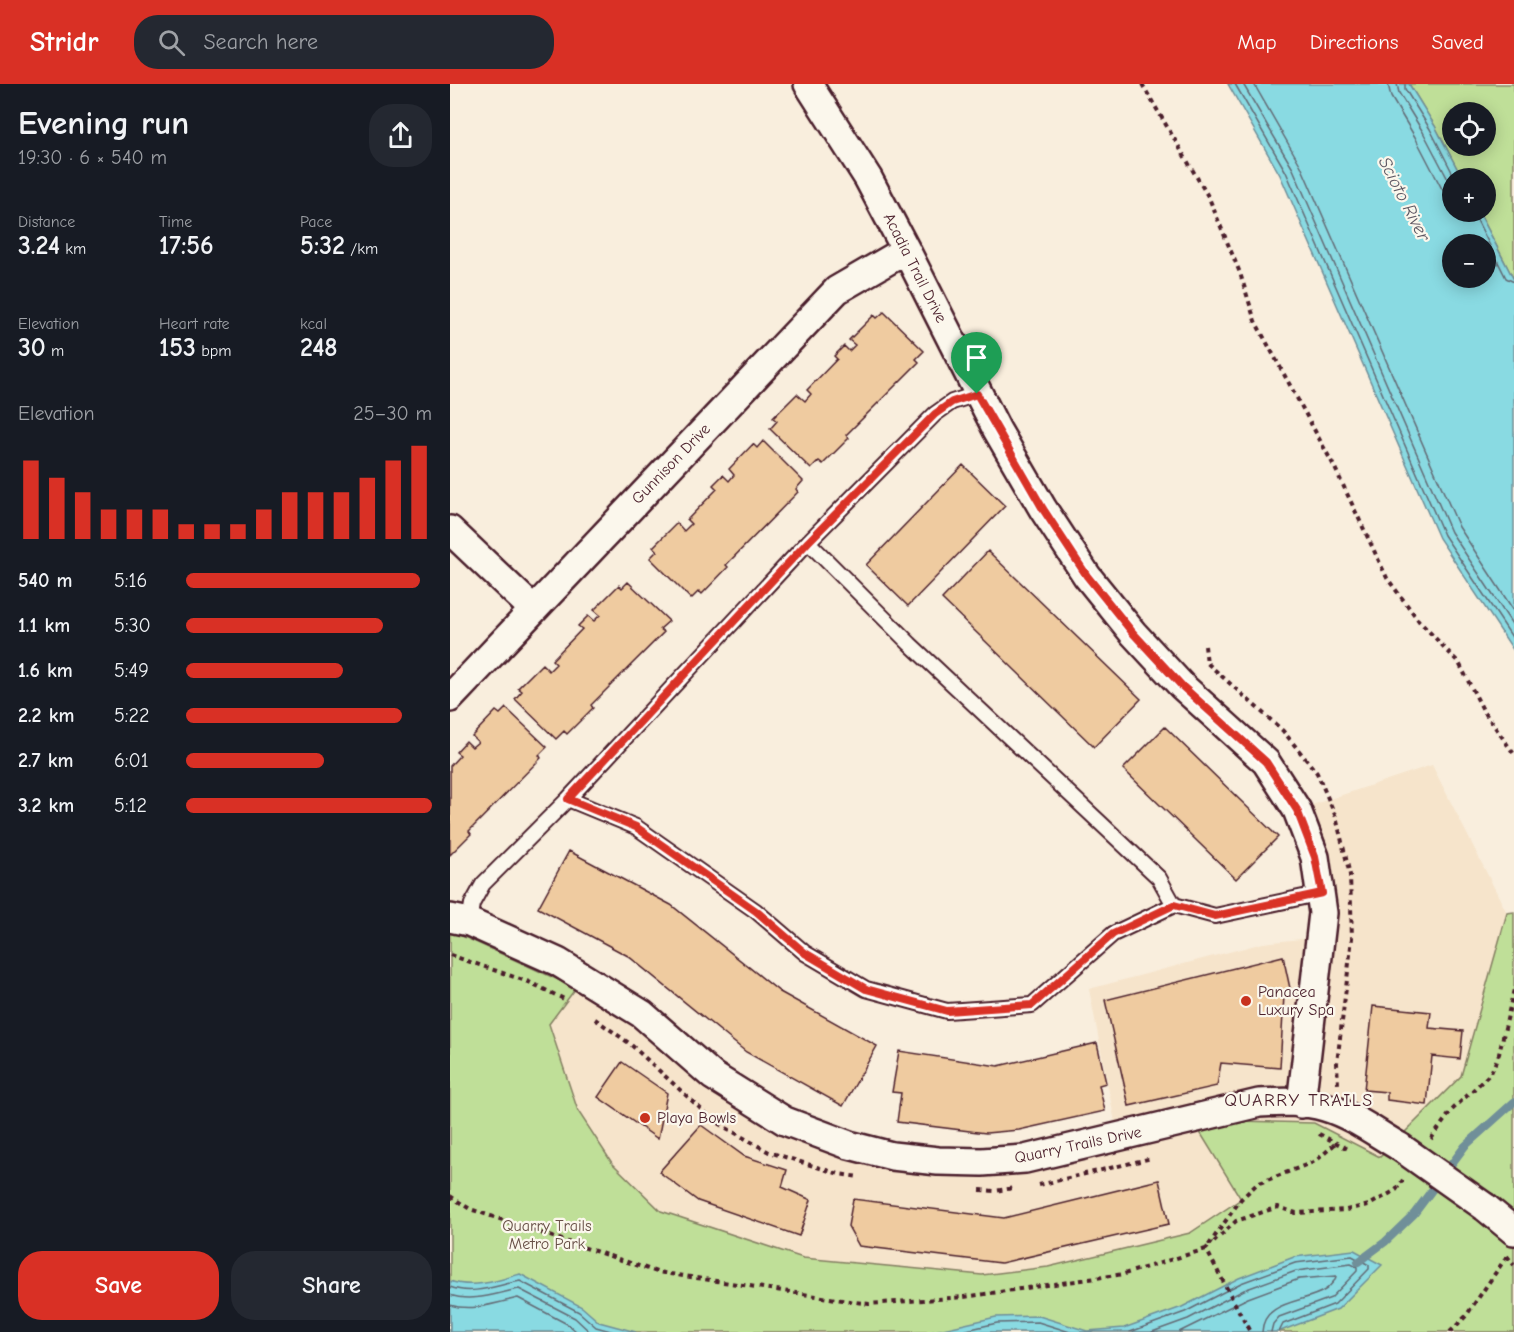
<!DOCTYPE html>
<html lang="en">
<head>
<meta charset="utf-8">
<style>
	:root { --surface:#171b24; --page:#242831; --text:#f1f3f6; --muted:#9ea1a6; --accent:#d93025 }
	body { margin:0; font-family:"Comic Neue",sans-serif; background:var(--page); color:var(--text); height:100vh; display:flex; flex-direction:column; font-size:22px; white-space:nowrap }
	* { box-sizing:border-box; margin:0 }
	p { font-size:20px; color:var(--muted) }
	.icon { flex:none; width:33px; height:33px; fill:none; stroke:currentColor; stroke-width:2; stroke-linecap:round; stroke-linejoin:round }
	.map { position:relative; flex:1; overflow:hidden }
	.side { display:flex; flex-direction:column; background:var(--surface); width:450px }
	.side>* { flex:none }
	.fabs { position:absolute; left:992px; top:18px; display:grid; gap:12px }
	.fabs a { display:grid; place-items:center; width:54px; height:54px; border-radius:50%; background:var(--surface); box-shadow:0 3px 15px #0003; font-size:30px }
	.pin { position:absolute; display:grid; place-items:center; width:51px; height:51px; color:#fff; margin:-62px -26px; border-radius:50% 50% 50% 0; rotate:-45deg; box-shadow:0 0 6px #0007 }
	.pin .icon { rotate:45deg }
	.round { display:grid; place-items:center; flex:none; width:63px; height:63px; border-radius:24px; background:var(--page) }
	.head { display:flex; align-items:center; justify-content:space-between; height:102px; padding:0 18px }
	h1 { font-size:33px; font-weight:800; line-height:45px }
	.stats { display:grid; grid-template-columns:repeat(3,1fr); gap:9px; height:102px; padding:6px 18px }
	.stats div { display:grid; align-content:center }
	.stats b { font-size:26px; font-weight:800 }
	.stats small { font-size:16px; font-weight:400 }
	.stats p { font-size:16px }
	.chart { height:168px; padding:12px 18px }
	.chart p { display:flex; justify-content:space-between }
	.chart svg { width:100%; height:108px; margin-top:6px; stroke:var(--accent); stroke-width:6 }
	.cta { display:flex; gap:12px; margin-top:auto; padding:12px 18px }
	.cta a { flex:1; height:69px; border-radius:24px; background:var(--accent); color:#fff; font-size:24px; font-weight:800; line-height:69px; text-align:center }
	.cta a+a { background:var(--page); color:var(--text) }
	ul { padding:0 18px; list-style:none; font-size:20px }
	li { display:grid; grid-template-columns:96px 72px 1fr; align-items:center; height:45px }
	li i { height:15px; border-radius:8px; background:var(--accent) }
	header { display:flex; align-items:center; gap:36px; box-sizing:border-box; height:84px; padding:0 30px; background:var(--accent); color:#fff }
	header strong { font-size:28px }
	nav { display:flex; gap:33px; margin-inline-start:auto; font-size:21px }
	.search { width:420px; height:54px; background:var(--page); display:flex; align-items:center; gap:15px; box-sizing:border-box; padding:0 21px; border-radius:24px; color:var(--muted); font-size:22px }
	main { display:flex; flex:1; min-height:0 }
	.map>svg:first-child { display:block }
	.built { fill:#f6e4cb }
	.green { fill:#bfdf98; stroke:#847f62; stroke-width:1.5; fill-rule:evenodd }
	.water { fill:#89dae2; stroke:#708f99; stroke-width:1.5; fill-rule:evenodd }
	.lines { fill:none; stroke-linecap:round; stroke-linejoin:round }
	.shore { stroke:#636a74; stroke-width:1.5 }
	.stream { stroke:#708f99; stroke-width:8 }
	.building { fill:#efcba0; stroke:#4a1f2b; stroke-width:1.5 }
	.service-casing { stroke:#4a1f2b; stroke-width:18 }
	.minor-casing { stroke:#4a1f2b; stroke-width:32 }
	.path { stroke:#4a1f2b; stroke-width:4; stroke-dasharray:4.5 4.5; stroke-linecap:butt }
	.service { stroke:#fbf7ec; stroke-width:14 }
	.minor { stroke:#fbf7ec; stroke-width:27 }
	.minor-bridge-casing { stroke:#4a1f2b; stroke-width:32; stroke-linecap:butt }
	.minor-bridge { stroke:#fbf7ec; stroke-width:27 }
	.route-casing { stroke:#fff; stroke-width:12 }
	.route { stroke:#d93025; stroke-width:8 }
	.poi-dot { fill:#c8321e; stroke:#fbf7ec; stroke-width:2 }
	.labels { text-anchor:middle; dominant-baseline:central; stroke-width:4.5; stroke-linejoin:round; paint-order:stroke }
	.street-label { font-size:16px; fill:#4a1f2b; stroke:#fbf7ec }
	.poi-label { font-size:16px; fill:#4a1f2b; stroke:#fbf7ec; text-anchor:start }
	.park-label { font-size:16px; fill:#674f46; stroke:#fbf7ec }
	.water-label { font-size:18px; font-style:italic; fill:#5d5762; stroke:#fbf7ec }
	.neighbourhood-label { font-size:18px; letter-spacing:1.5px; fill:#4a1f2b; stroke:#fbf7ec }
</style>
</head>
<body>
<header>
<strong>Stridr</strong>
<div class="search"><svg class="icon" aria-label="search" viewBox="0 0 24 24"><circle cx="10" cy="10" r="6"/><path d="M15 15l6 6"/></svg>Search here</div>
<nav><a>Map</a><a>Directions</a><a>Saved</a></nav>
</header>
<main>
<section class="side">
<div class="head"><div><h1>Evening run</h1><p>19:30 · 6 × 540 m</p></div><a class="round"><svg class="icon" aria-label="share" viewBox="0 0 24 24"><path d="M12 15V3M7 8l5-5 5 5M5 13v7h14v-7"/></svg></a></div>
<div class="stats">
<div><p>Distance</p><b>3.24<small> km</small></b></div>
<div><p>Time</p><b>17:56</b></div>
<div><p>Pace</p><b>5:32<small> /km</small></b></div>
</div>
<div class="stats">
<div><p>Elevation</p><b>30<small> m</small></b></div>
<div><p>Heart rate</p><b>153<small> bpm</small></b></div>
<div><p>kcal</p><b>248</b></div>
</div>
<div class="chart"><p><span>Elevation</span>25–30 m</p>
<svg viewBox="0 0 160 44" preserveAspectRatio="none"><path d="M5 44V12M15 44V19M25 44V25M35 44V32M45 44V32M55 44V32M65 44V38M75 44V38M85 44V38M95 44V32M105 44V25M115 44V25M125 44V25M135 44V19M145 44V12M155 44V6"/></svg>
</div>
<ul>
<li><b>540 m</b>5:16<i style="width:95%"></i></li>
<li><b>1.1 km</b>5:30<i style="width:80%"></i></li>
<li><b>1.6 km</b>5:49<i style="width:64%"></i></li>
<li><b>2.2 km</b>5:22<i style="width:88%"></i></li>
<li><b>2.7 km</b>6:01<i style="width:56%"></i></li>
<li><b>3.2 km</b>5:12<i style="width:100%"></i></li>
</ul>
<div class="cta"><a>Save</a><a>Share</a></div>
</section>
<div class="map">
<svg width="1064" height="1248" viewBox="0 0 1064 1248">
	<rect width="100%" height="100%" fill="#f9eedd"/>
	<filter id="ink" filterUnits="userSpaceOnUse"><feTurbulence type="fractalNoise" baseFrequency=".0167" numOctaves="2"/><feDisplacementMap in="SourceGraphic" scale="12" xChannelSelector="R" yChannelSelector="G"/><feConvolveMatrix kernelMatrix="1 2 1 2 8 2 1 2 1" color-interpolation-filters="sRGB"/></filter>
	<g filter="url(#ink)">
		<path class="built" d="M982,681L1057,829L1011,992L930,1074L864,1039L748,1045L791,1115L740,1149L598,1183L532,1191L353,1174L211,1127L162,1079L128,1027L99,940L132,893L335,1037L488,1077L668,1054L639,905L813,859L870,853L847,726Z"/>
		<path class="green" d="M959,0H1064V196L1029,128H1035V94H1012L985,42ZM1002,28H1035V62H1002Z
			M1064,828V1248H0V849L10,851L126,904L99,940L128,1027L162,1079L211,1127L353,1174L532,1191L598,1183L740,1149L791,1115L748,1045L789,1037L864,1039L930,1073L1011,992L1057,829Z"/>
		<path class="water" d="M778,0H959L985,42L1012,94H1002V128H1029L1064,196V567L989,454L830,91ZM1002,160H1035V194H1002Z
			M904,1166L932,1181L888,1225L828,1248H480L546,1233L589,1232L637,1247L674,1244L732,1223L789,1194L844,1173Z
			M70,1190L132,1223L149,1238L186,1248H0V1197C23,1205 47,1197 70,1190Z"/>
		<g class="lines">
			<path class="shore" d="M785,0L836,88L994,451L1064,556
				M793,0L843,85L1001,448L1064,543
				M804,0L851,82L1009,443L1064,527
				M938,0L941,13L965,53L992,105L1002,114
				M947,0L949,9L973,48L1002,103
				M955,0V5L980,45L1005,94
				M1024,128L1025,132L1056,194L1064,198
				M0,1203C23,1212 47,1201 70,1197L129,1228L146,1243L164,1248
				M0,1211C22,1219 47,1209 69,1205L125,1234L140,1248
				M0,1221C22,1228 46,1219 68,1214L119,1241L127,1248
				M508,1248L547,1239L588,1238L620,1248
				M680,1248L735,1228L791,1199L845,1179L902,1172L919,1181V1185L885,1220L833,1240L829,1248
				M702,1248L738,1235L794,1206L846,1187L901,1180L907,1183V1187L881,1214L829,1233L823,1240L821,1248
				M729,1248L798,1214L849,1195L886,1192L885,1196C882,1199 879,1204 875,1206C855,1219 813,1216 812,1248"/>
			<path class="stream" d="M908,1178L935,1158L964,1130L1015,1062L1064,1018"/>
		</g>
		<path class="building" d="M434,228L474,267L466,275L469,278L396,351L399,354L373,380L369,377L361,385L320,345L327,337L323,334L347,310L355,317L361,310L357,306L387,275L384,272L394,262L399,267L405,261L399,256L424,231L427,234Z
			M313,357L353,397L346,405L348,408L276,481L278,483L252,510L249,507L241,515L200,474L207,467L203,463L227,439L234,447L241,440L237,436L267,405L263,401L273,391L279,397L284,391L279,385L303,360L307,364Z
			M513,381L555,422L458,522L416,481Z
			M538,467L691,615L644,663L492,515Z
			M178,498L219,537L210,545L214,548L141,621L143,624L117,650L114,647L106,655L65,615L72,607L68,604L92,580L99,587L106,580L102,576L132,545L128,542L138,532L144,537L150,531L144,526L169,501L172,504Z
			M56,624L97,663L89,671L91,674L19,747L21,750L0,771V682L10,671L6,668L16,657L22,663L28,658L22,652L46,627L50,630Z
			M715,643L828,753L786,795L673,685Z
			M119,767L221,821L330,908L427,962L393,1022L296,968L178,872L88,824Z
			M833,872L841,909L834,911L830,984L771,979L767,1002L679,1022L655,916Z
			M923,922L981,928L979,944L1013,947L1010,975L982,972L977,1021L937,1016V1008L914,1006Z
			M647,959L656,999L649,1001L655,1027L569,1046L536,1049L447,1038L451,1009L442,1008L449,967L548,982Z
			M172,978L217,1009L208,1055L148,1013Z
			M251,1041L294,1072L337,1086L332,1103L361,1116L349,1152L248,1117L209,1088Z
			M709,1096L719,1140L551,1179L409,1162L398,1142L403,1115L554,1134Z"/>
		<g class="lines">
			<g class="service-casing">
				<path id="service" d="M358,458L460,560L709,794L724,821L765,832L872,809
					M118,715L186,743L306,827L355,869L416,905L497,927L582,921L663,850L724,821
					M19,838L22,820L33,800L118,715L358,458L485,330L502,318L527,310"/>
			</g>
			<g class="minor-casing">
				<path id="minor" d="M358,0L418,94L456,166L547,346L593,425L637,492L683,549L732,602L816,678L847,726L865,773L873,829L851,1020
					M0,446L83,525
					M0,614L387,206L456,166
					M0,834L19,838L108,878L192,930L263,992L335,1037L399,1061L442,1072L488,1077L532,1078L575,1075L809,1019C831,1018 854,1017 875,1023C902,1031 926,1049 950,1063
					M1035,1123L1064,1147"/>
			</g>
			<path class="path" d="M692,0L759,114L790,189L805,237L884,382L937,494L969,537L1009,579L1033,626L1064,670
				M755,562L757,579L833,647L867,689L886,733L900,791L902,854L887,979L888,1001
				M0,871L79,898L114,915
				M145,935L179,959L264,1037L319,1068L389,1090L409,1093
				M869,1050L900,1066
				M981,1055L1002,1026L1041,989L1049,970L1064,905
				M589,1101L702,1074
				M530,1106L545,1107L564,1104
				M0,1112L20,1125L207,1188L419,1220L514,1213L674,1190L756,1165L791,1115L807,1100L866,1077L886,1059
				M764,1158L786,1137L828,1123L846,1129L896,1126L919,1121L946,1106L953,1096
				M758,1163L756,1165L800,1248
				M1057,1172L1064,1181
				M1000,1248L1016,1232L1057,1172"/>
			<use href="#service" class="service"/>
			<use href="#minor" class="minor"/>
			<g class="minor-bridge-casing">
				<path id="minor-bridge" d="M950,1063L1035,1123"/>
			</g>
			<use href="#minor-bridge" class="minor-bridge"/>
		</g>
	</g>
	<g class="lines" filter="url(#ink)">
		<g class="route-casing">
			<path id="route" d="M527,310L593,425L637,492L683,549L732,602L816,678L847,726L865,773L872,809L765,832L724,821L663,850L582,921L497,927L416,905L355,869L306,827L186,743L118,715L358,458L485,330L502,318Z"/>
		</g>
		<use href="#route" class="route"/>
	</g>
	<g class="poi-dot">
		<circle cx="796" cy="917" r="6"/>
		<circle cx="195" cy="1034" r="6"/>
	</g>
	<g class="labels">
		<g class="street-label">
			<text transform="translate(465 184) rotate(63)">Acadia Trail Drive</text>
			<text transform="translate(221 380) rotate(-46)">Gunnison Drive</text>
			<text transform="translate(628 1061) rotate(-12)">Quarry Trails Drive</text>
		</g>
		<g class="poi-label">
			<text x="808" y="908">Panacea<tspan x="808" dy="18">Luxury Spa</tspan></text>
			<text x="207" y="1034">Playa Bowls</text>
		</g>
		<g class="park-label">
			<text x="97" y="1142">Quarry Trails<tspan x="97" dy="18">Metro Park</tspan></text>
		</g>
		<g class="water-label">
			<text transform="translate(954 115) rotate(63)">Scioto River</text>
		</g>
		<g class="neighbourhood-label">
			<text x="849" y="1016">QUARRY TRAILS</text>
		</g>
	</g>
</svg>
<div class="fabs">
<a><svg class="icon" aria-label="locate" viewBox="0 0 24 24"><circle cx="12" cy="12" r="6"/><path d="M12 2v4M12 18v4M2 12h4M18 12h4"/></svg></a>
<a>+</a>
<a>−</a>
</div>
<div class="pin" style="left:527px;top:310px;background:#1e9e55"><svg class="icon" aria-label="arrive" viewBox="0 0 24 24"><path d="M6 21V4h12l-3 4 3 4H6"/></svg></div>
</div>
</main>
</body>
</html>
